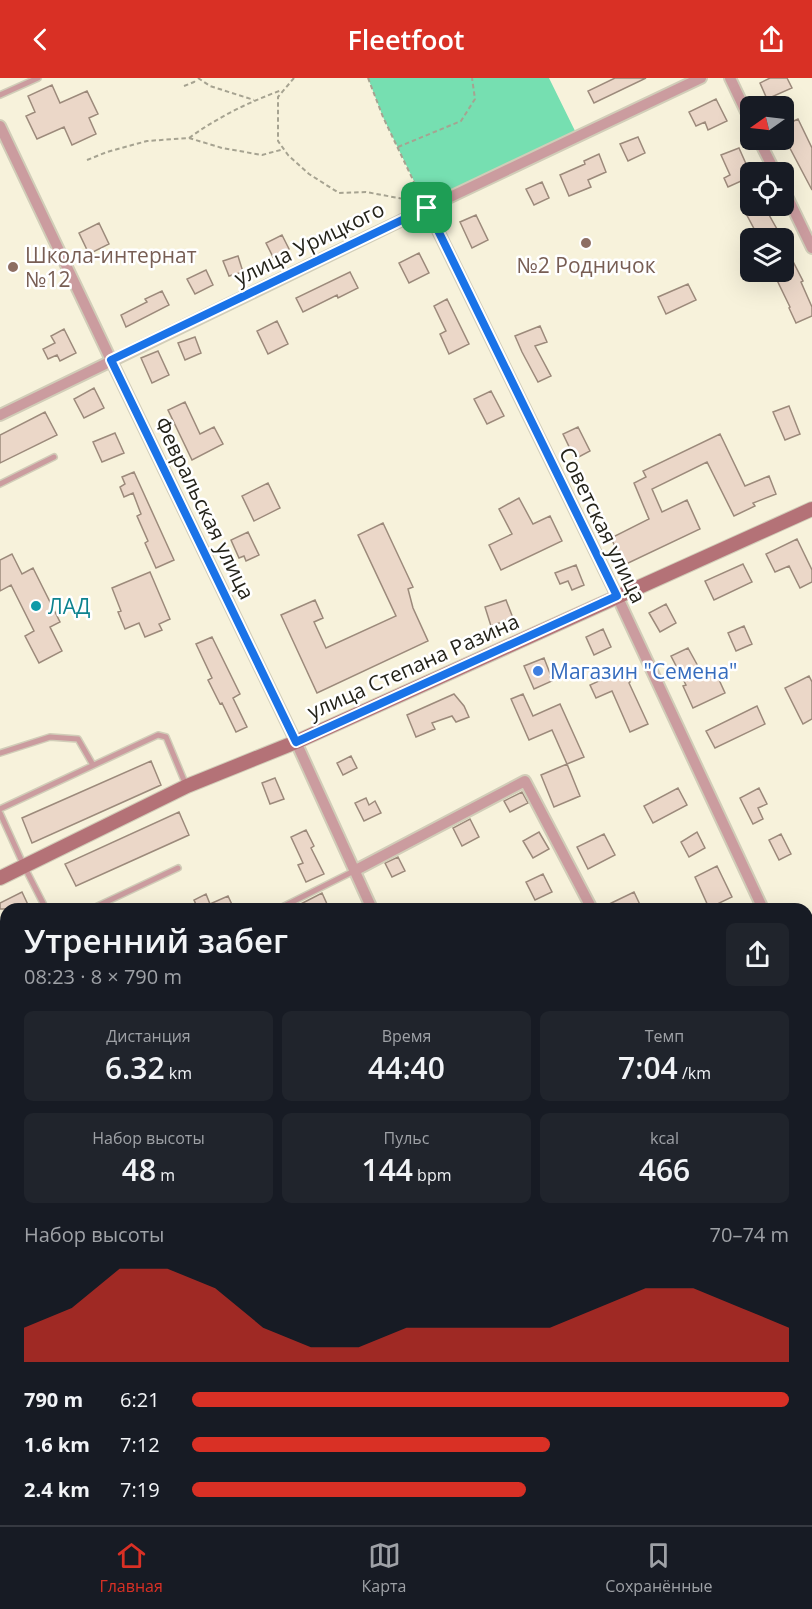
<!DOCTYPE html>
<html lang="ru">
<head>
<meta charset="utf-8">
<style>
	:root { --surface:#171b24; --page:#20242c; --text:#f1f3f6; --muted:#9ea1a6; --line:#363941; --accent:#d93025 }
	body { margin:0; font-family:"Open Sans",sans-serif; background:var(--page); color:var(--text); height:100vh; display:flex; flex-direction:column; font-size:22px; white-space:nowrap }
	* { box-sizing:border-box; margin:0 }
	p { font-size:20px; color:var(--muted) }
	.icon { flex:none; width:33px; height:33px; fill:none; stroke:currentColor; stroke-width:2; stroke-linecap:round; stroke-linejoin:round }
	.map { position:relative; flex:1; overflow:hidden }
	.side { position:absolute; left:0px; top:825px; width:813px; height:622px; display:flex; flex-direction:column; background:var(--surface); border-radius:18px 18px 0 0; box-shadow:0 6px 24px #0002 }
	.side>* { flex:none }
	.needle { width:39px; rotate:256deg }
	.fabs { position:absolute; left:740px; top:18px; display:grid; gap:12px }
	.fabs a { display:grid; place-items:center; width:54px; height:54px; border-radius:9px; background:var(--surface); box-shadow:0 6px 24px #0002; font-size:30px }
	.pin { position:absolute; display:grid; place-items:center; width:51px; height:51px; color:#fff; margin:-26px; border-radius:12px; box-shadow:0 3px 9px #0006 }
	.round { display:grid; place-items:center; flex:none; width:63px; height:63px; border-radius:9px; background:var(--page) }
	.headline { display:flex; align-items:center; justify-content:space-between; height:102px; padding:0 24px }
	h1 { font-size:33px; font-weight:600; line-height:45px }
	.figures { display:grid; grid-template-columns:repeat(3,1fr); gap:9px; height:102px; padding:6px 24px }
	.figures div { display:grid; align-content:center; border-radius:9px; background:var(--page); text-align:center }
	.figures b { font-size:30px; font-weight:600 }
	.figures small { font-size:16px; font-weight:400 }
	.figures p { font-size:16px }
	.chart { height:168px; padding:12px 24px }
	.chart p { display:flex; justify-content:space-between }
	.chart svg { width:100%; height:108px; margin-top:6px; fill:var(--accent); opacity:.7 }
	ul { padding:0 24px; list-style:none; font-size:20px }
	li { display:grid; grid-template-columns:96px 72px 1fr; align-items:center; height:45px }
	li i { height:15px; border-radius:8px; background:var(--accent) }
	header { display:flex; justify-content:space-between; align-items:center; height:78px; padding:0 24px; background:var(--accent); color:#fff; font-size:27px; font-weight:600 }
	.menu { display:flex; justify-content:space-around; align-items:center; height:84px; border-top:2px solid var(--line); background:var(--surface); font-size:16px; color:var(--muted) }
	.menu a { display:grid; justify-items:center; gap:3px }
	.menu .current { color:var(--accent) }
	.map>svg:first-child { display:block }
	.green { fill:#76dfb1 }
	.building { fill:#ebd7c8; stroke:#9c8a7b; stroke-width:1.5 }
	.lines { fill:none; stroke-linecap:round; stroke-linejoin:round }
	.lane-casing { stroke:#d1cdb8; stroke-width:8 }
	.street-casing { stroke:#d1cdb8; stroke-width:14 }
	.secondary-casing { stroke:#d1cdb8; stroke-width:16 }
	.primary-casing { stroke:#d1cdb8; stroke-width:20 }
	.path { stroke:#a6a391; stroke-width:2; stroke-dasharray:4.5 3; stroke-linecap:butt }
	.lane { stroke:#cb9c9f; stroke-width:5 }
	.street { stroke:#cb9c9f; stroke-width:10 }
	.secondary { stroke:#b47277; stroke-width:14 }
	.primary { stroke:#a2535b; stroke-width:16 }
	.route-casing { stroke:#fff; stroke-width:12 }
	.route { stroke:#1a73e8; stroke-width:8 }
	.education-dot { fill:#8d6e63; stroke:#fff; stroke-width:2 }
	.culture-dot { fill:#0f9aa8; stroke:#fff; stroke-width:2 }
	.shop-dot { fill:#3f7fe0; stroke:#fff; stroke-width:2 }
	.labels { text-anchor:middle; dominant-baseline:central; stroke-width:5; stroke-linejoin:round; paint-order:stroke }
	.street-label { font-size:21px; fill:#24231a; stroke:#fff }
	.education-label { font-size:21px; fill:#785e54; stroke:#fff; text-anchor:start }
	.culture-label { font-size:21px; fill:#0d838f; stroke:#fff; text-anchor:start }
	.shop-label { font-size:21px; fill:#366cbe; stroke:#fff; text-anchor:start }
</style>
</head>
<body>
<header><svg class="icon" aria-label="back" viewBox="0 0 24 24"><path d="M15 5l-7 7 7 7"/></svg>Fleetfoot<svg class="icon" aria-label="share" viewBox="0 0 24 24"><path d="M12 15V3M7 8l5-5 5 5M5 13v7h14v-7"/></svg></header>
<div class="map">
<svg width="812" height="1447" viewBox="0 0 812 1447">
	<rect width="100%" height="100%" fill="#f7f2db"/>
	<path class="green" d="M368,0H549L578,59L427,130L383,39Z
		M0,944L6,956V1035L0,1022Z"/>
	<path class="building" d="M615,0H646L594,25L588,13Z
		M770,0H787L792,10L767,21L760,5Z
		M52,7L60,25L87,13L98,36L89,40L96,56L72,67L64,49L37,61L26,38L35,34L28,18Z
		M716,21L727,43L708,52L705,44L696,48L689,34Z
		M798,41L812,70V112L783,57V48Z
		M638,59L645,75L628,83L620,66Z
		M739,70L750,95V99L728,109L724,100L730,97L721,77Z
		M599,76L606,94L588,102L591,109L569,118L560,97L585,86L584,83Z
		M542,104L549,120L534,127L526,111Z
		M742,128H764L782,160H759Z
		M476,137L488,162L472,170L460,144Z
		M99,145L109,166L89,176L79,155Z
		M282,157L289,171L273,179L266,165Z
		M783,164L803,203L801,204L812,229V238L796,245L789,230L790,229L773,194H783Z
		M419,175L429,195L409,205L399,185Z
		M238,178L243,194L229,198L223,183Z
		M206,192L213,207L195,216L187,201Z
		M350,194L358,210L338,220L337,217L303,234L296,220Z
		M688,206L696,222L666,236L658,219Z
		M162,213L169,227L126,249L121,237L147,224L145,221Z
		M447,221L469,266L449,276L440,256L446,253L434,228Z
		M277,243L288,266L268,276L257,253Z
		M540,248L547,264L535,268L551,298L538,304L522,274L515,258Z
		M64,251L76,275L60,283L57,277L48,281L43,271L55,265L51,258Z
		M195,259L201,275L185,282L178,265Z
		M158,273L169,297L152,305L141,280Z
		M94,310L104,330L84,340L74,321Z
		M491,313L504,338L487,346L474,321Z
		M185,324L200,356L214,349L223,366L192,382L168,332Z
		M789,328L800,356L785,362L773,334Z
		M45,334L57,357L0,385V357Z
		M578,349L590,373L575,381L563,356Z
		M115,355L124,375L102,384L93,364Z
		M720,356L745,408L769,398L776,416L753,425L755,428L734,438L707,384L652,411L662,434L687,422L700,451L624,487L611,460L649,441L634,405L646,399L643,393Z
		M134,394L174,482L156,490L145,465L148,463L137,438L141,436L133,415L124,419L120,409L125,406L122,399Z
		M268,405L280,430L254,443L242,418Z
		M519,420L533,446L550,438L562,463L501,492L489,467L512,456L499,431Z
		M383,445L413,509L408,511L413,530L428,563L317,615L281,537L315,522L323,540L314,544L326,570L396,538L358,457Z
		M248,454L259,477L246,483L244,478L239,480L231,462Z
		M797,461L812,492V504L800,510L789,488L775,494L766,476Z
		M12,476L22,496L33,490L60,544L50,549L62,573L39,585L25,558L34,553L11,507L0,513V482Z
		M743,486L752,504L714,522L705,503Z
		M576,487L584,507L572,512L568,503L560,506L555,495Z
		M150,494L170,541L159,546L162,552L145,559L139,545L125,551L118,534L121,533L112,510Z
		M506,522L513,540L491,548L485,529Z
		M666,526L676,545L660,554L649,535Z
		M744,548L752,566L736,573L728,555Z
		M603,551L611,569L594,577L586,559Z
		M212,559L240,616L233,620L247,649L236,654L222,625L220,626L208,602L212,600L196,566Z
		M688,570L704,599L715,593L725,615L693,630L683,608L686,607L671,578Z
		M544,580L551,598L550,599L552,603L534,611L524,588Z
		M625,591L630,604L629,605L648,646L630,654L612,613L596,620L590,607Z
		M809,598L812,604V641L803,646L785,610Z
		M454,616L464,628L469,639L456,644L452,638L432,645L435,651L416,659L407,637Z
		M523,616L533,638L560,626L584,679L567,686L552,652L529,662L511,621Z
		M757,628L765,646L715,670L706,653Z
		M351,678L357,690L343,697L337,685Z
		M151,683L161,707L32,765L22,740Z
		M567,686L580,718L554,729L541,697Z
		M275,700L284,721L270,726L262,705Z
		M678,710L687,727L653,745L644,728Z
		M759,710L767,726L758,730L763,741L753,746L740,720Z
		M522,714L528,725L510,734L504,723Z
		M366,720L369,727L375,723L381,735L364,743L355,725Z
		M179,734L189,757L76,808L65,786Z
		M470,741L479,759L462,768L453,750Z
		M306,752L314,768L311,770L324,796L306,804L298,787L303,785L291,759Z
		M539,754L549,771L533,780L523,763Z
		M697,754L705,770L689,779L681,764Z
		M604,756L615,777L588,791L577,769Z
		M781,756L791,776L779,782L769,762Z
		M398,779L405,793L392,799L385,785Z
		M717,788L732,819L709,830L695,799Z
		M543,796L552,814L535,822L526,804Z
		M22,814L30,831H0V825Z
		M634,814L642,831H599Z
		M322,815L327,826L317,831H291Z
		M206,816L210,826L228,818L234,831H198L194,822Z"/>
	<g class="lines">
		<g class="lane-casing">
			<path id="lane" d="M0,17L38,0
				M0,406L54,379
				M0,675L50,659L78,661L93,687
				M0,731L158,657L166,659L186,707
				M0,735L24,788L46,831
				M91,831L178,790
				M278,831L354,793
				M0,1369L6,1366
				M85,1442L88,1447
				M351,1442L353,1447
				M523,1442L526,1447
				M487,1447L499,1442"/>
		</g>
		<g class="street-casing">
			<path id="street" d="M730,0L750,42
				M0,48L111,282L296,664L372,831
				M759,62L775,94
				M783,110L812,170
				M419,114L617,518L763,831
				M0,337L427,130L701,0
				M354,793L525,703L592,831
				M807,907L812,905
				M807,926L812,936
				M0,1296L6,1293
				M663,1442L665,1447"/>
		</g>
		<g class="secondary-casing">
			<path id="secondary" d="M0,800L187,708L296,664L812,431
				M0,906L6,918
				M0,1041L6,1053
				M193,1442L196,1447
				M265,1442L267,1447"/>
		</g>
		<g class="primary-casing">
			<path id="primary" d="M807,1394L812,1391
				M694,1447L706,1442"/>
		</g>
		<path class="path" d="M198,0L210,8L254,22
			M294,0L278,19V63L288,77L309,96L339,115L366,114L409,122
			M368,0L383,39L414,104
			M184,8L194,4L197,1
			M189,60C218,39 249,24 282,12
			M398,69L461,43L475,21L472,0
			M87,82L107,74L147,63L189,60L222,70L262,77L284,71
			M0,859L6,871
			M0,981L6,993
			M0,1106L6,1118
			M165,1442L168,1447
			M224,1442L227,1447
			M289,1442L292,1447"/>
		<use href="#lane" class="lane"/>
		<use href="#street" class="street"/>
		<use href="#secondary" class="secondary"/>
		<use href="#primary" class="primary"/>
	</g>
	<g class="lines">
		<g class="route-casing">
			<path id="route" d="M427,130L617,518L296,664L111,282Z"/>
		</g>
		<use href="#route" class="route"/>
	</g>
	<g class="education-dot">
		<circle cx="586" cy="165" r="6"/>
		<circle cx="13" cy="189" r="6"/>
	</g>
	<circle class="culture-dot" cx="36" cy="528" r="6"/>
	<circle class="shop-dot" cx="538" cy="593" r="6"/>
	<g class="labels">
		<g class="street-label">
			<text transform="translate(309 165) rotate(-26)">улица Урицкого</text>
			<text transform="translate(205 430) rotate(64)">Февральская улица</text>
			<text transform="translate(603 447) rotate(64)">Советская улица</text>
			<text transform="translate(413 588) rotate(-24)">улица Степана Разина</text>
		</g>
		<g class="education-label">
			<text x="25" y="177">Школа-интернат<tspan x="25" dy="24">№12</tspan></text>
			<text x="586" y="187" text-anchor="middle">№2 Родничок</text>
		</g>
		<g class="culture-label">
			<text x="48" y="528">ЛАД</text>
		</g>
		<g class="shop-label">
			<text x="550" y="593">Магазин "Семена"</text>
		</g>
	</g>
</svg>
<div class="fabs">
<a><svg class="needle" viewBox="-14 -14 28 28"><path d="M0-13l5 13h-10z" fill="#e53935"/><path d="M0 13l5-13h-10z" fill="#9ea1a6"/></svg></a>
<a><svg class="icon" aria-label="locate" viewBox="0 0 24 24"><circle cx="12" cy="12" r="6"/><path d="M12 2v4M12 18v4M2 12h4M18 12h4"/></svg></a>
<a><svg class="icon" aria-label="layers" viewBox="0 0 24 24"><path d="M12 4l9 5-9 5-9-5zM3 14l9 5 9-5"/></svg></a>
</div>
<div class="pin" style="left:427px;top:130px;background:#1e9e55"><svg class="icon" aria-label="arrive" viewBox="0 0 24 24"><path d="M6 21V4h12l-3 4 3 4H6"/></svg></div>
<section class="side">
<div class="headline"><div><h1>Утренний забег</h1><p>08:23 · 8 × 790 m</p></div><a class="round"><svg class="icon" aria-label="share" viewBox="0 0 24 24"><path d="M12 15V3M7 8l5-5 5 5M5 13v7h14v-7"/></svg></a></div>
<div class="figures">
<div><p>Дистанция</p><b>6.32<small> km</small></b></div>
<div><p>Время</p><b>44:40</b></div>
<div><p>Темп</p><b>7:04<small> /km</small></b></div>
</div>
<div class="figures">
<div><p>Набор высоты</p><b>48<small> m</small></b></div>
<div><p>Пульс</p><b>144<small> bpm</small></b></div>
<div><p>kcal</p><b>466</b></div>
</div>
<div class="chart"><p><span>Набор высоты</span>70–74 m</p>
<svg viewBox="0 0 160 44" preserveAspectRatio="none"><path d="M0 44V30L10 22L20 6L30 6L40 14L50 30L60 38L70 38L80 30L90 30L100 30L110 30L120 22L130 14L140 14L150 22L160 30V44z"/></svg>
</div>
<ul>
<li><b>790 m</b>6:21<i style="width:100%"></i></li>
<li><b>1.6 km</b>7:12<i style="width:60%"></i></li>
<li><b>2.4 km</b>7:19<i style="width:56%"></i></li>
</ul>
</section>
</div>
<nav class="menu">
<a class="current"><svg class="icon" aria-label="home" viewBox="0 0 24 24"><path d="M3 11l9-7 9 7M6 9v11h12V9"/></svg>Главная</a>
<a><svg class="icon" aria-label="map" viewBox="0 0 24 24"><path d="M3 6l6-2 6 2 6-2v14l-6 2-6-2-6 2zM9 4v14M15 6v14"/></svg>Карта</a>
<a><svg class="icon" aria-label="saved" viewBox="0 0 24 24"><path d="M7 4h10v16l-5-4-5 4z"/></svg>Сохранённые</a>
</nav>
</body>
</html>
